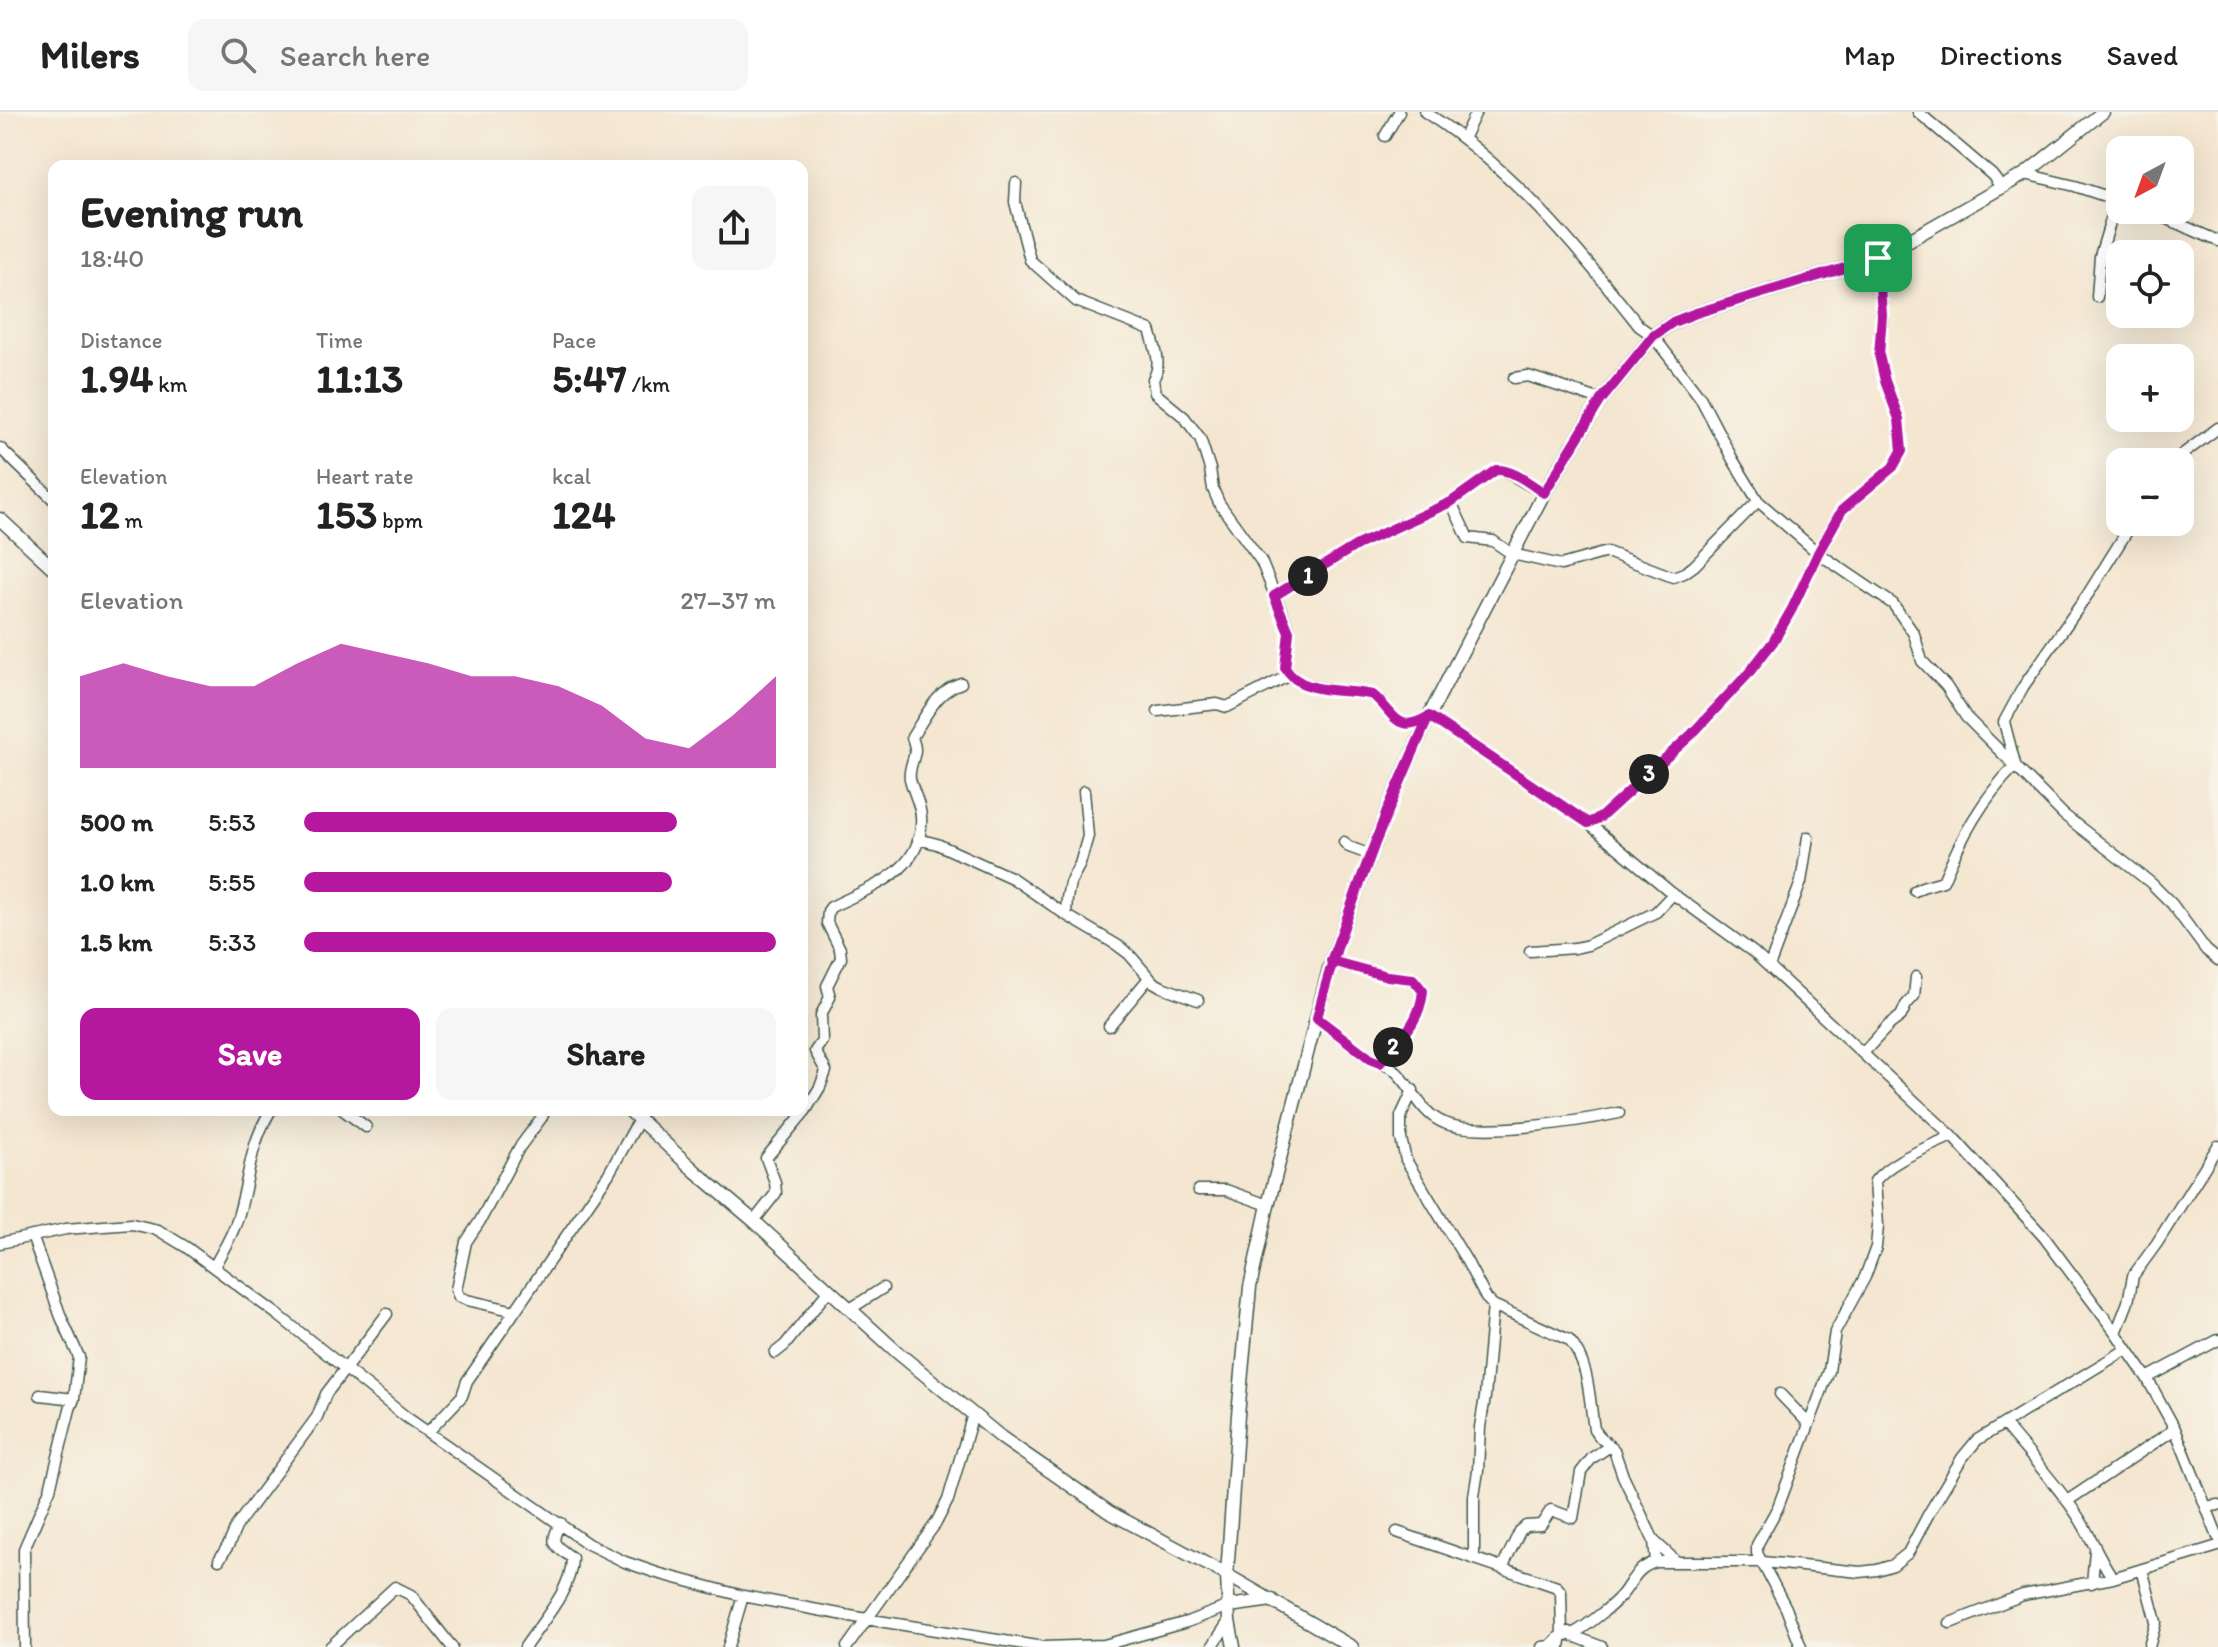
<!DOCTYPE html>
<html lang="en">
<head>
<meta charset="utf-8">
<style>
	:root { --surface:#fff; --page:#f6f6f6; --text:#222; --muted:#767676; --line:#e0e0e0; --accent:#b5179e }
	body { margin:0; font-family:Itim,sans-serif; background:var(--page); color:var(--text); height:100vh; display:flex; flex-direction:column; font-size:30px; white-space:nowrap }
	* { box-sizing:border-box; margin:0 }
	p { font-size:26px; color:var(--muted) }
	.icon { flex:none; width:44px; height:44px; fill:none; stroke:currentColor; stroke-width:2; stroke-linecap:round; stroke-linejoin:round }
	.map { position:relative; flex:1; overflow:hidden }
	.side { position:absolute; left:48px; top:48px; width:760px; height:956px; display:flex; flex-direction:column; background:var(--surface); border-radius:16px; box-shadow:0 8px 32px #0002 }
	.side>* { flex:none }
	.needle { width:52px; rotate:221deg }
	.fabs { position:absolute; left:2106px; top:24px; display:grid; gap:16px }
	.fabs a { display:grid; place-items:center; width:88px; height:88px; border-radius:16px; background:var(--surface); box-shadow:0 8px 32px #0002; font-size:40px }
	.pin { position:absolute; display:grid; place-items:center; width:68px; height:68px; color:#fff; margin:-34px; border-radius:16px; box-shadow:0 4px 12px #0006 }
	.km { position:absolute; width:40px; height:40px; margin:-20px; border-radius:50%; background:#222; color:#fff; font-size:22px; line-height:40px; text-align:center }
	.round { display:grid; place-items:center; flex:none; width:84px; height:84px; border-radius:16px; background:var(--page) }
	.summary { display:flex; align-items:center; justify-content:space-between; height:136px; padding:0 32px }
	h1 { font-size:44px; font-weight:700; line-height:60px }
	.figures { display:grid; grid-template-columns:repeat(3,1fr); gap:12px; height:136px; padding:8px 32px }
	.figures div { display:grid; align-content:center }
	.figures b { font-size:40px; font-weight:700 }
	.figures small { font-size:22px; font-weight:400 }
	.figures p { font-size:22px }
	.chart { height:224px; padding:16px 32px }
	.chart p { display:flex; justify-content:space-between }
	.chart svg { width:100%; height:144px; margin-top:8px; fill:var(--accent); opacity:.7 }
	.action { display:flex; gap:16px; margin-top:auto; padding:16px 32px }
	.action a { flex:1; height:92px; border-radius:16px; background:var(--accent); color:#fff; font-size:32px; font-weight:700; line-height:92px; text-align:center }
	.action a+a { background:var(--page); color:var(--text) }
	ul { padding:0 32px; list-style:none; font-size:26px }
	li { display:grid; grid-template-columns:128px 96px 1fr; align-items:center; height:60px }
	li i { height:20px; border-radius:10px; background:var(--accent) }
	header { display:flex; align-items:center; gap:48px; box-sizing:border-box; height:112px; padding:0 40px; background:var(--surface); border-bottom:2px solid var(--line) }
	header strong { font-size:38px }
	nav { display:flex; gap:44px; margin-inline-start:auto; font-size:28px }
	.search { width:560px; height:72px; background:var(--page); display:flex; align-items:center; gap:20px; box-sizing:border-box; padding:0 28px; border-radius:16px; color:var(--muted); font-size:30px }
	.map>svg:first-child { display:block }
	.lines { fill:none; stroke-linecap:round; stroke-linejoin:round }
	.minor-casing { stroke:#3f564b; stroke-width:13 }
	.tertiary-casing { stroke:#3f564b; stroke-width:15 }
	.minor { stroke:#fff; stroke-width:10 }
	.tertiary { stroke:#fff; stroke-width:12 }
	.route-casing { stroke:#fff; stroke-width:16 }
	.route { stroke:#b5179e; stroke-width:10 }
</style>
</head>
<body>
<header>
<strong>Milers</strong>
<div class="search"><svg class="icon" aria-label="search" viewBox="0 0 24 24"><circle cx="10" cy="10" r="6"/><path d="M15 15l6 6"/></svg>Search here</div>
<nav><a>Map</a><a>Directions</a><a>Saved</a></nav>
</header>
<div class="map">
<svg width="2218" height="1535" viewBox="0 0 2218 1535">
	<rect width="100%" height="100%" fill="#f7f3e8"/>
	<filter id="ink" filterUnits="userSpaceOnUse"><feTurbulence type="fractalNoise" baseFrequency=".0125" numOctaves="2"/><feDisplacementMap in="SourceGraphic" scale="16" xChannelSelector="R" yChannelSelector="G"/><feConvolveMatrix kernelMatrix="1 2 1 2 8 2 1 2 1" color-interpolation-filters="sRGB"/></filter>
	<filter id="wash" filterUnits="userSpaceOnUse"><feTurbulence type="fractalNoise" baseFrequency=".006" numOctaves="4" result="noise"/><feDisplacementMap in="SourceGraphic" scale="32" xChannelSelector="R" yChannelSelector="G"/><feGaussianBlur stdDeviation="1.8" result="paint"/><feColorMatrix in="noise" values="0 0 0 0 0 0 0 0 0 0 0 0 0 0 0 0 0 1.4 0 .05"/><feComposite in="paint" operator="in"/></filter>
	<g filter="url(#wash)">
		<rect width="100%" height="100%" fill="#f4e6d0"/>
	</g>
	<g filter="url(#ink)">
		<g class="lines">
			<g class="minor-casing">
				<path id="minor" d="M1425,0C1511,55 1576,134 1639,214L1653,224L1700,285L1733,348L1758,389L1818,441L1893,492L1914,522L1922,549L1946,574L1966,605L2064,703L2151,771L2172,792L2206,838L2218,848
					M1918,0L1992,63L2002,76
					M1385,24L1399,0
					M1463,27L1476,0
					M2025,62L2075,74L2120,89
					M1016,71L1015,90L1030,148L1076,189L1150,218C1154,233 1163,252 1153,267L1155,281L1184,305L1200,326L1210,357L1213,377L1219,391L1261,449L1288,515C1290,528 1284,541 1286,554C1289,580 1353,578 1373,583C1395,601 1396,624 1429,604L1588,711L1673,782L1753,840L1952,1024L2044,1125L2116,1221L2147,1266L2175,1317L2218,1425
					M2147,98L2218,129
					M2097,185L2100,144L2117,88
					M1514,266L1528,264L1601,288
					M0,336L54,388
					M2172,350L2218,316
					M1451,390L1496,358H1503L1544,381
					M1274,484L1357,433L1451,390L1468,426L1493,429L1512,442L1561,453L1607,440L1673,465L1684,461L1694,454L1758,389
					M1158,599L1217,592L1227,595L1290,563
					M2015,652L2004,610L2023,575L2088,482L2126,421L2130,410
					M1588,711L1601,705L1691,623L1748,562L1773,530L1792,497L1818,441L1842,398L1893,355L1902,339L1899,307L1885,269L1879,243L1882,203L1878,146
					M918,727L937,732L1012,766L1066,803L1117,833L1129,842L1153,870L1162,875L1198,888
					M1344,730L1349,735L1371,743
					M1915,779L1922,775L1943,769C1961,726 1982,687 2015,654
					M1066,803L1067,786L1070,771L1080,752L1088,724L1084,679
					M1530,839L1575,836L1588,833L1656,800L1673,782
					M1331,849L1387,864L1413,867L1423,879C1420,911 1400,927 1380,951
					M1769,855L1801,770L1808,725
					M1317,906C1335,919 1352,935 1371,947C1378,951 1387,952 1393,957C1413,973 1418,999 1442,1010C1474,1026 1581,1009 1619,1001
					M1109,914L1149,866
					M1863,941L1889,913L1901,904L1906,893L1914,884L1916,865
					M1413,978L1401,1004V1027L1406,1048L1466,1148L1486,1186L1493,1193L1569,1228C1590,1252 1589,1287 1594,1317L1600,1325L1614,1338L1623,1364L1654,1429L1656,1450
					M343,998L366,1015
					M1198,1078H1226L1268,1093
					M754,1109L776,1081L775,1070L766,1046L806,998L820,975L826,959L815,939L822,929L821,903L830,885L827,874L841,846L840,837L827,811L828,799L831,795C871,775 925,759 921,704C920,691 913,680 910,667C908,656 915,647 915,637C915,633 913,629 912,625C926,604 936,579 961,571
					M0,1131L66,1117L104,1114L132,1112L158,1118L186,1135L278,1203L406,1305L588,1432L625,1450L657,1461L743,1484L866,1507L1043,1535L1104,1533L1187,1510L1229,1494
					M214,1155C221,1141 231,1126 236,1111C250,1070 247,1037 271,998
					M850,1197L883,1176
					M515,1199L467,1188L459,1185L456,1178L466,1130L480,1109L519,1036L542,1005L545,998
					M2116,1221L2128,1190L2133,1164L2157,1131L2218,1034
					M775,1241L785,1233L829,1178
					M2147,1266L2218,1228
					M1780,1282L1809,1312
					M40,1283L74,1287
					M2004,1312C2029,1343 2058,1373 2079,1406C2092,1426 2099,1447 2113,1466
					M428,1320L462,1284L467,1269L476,1256L608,1063L639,1008L637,1000
					M2067,1389L2175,1317
					M2206,1395L2218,1393
					M1397,1420L1557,1475L1561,1480L1562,1522L1550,1534L1542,1535
					M1654,1429L1677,1450
					M1474,1447V1384L1478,1359L1480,1315L1485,1285L1493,1193
					M219,1448L229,1432L237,1413L317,1305L326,1282L387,1202
					M1502,1456L1520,1419L1526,1414L1541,1413L1551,1398L1573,1406L1581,1360L1592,1346L1610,1334
					M2142,1457L2156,1510L2149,1535
					M2092,1471L2095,1439
					M1950,1511L2023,1483L2113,1466L2218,1434
					M1569,1520L1571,1523L1602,1535
					M25,1535L24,1437L50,1377L70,1297L74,1287L79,1245L61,1205L32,1124
					M330,1535L395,1475L411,1483L452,1535
					M525,1535C542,1509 572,1478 572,1446C555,1433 548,1432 561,1411
					M728,1535L743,1484
					M847,1535L936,1411L948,1388L973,1302
					M1212,1535L1229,1509
					M1560,1535L1562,1522C1569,1523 1569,1524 1574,1521C1586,1515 1617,1490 1624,1480C1634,1466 1638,1455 1656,1450H1763L1860,1460L1877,1458L1893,1453L1908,1441L1929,1401L1962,1346L1977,1328L2127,1237
					M1801,1535L1786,1496L1757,1441V1433L1778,1395L1829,1259L1835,1220L1865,1165L1876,1135L1878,1114L1875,1069C1891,1048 1929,1035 1952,1024"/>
			</g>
			<g class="tertiary-casing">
				<path id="tertiary" d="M0,407L54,457
					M629,998L695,1059L754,1109L897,1240L1002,1326L1109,1400L1227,1463L1352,1535
					M1229,1494L1272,1488
					M1234,1535L1229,1509L1227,1463L1238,1303L1250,1175L1268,1093L1331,849L1387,699L1429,604L1544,381L1601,288L1653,224L1673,210L1696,201L1878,146L2025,62L2103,0"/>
			</g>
			<use href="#minor" class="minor"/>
			<use href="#tertiary" class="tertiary"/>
		</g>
	</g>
	<g class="lines" filter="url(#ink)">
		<g class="route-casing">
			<path id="route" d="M1878,146L1696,201L1673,210L1653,224L1601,288L1544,381C1530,372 1513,357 1496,358L1451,390L1357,433L1274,484L1289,520L1285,556C1302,584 1345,576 1373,583C1395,601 1396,624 1429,604C1386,702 1343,801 1317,906L1372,948L1380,951C1400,927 1420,911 1423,879L1413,867L1387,864L1331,849L1387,699L1429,604L1588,711L1601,705L1691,623L1748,562L1773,530L1792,497L1818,441L1842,398L1893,355L1902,339L1899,307L1885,269L1879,243L1882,203L1878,146"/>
		</g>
		<use href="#route" class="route"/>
	</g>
</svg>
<div class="fabs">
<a><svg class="needle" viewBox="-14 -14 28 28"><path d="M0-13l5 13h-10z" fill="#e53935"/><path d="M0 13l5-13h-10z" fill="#767676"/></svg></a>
<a><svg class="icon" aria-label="locate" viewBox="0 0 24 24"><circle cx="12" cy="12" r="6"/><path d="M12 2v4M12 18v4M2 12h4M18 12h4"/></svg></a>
<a>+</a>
<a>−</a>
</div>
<div class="pin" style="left:1878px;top:146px;background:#1e9e55"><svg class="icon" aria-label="arrive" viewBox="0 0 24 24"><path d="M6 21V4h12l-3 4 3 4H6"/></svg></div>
<b class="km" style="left:1308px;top:464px">1</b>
<b class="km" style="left:1393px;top:935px">2</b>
<b class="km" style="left:1649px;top:662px">3</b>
<section class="side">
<div class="summary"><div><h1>Evening run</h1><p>18:40</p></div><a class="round"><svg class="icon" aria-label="share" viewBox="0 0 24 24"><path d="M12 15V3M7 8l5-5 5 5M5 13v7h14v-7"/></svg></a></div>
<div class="figures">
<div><p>Distance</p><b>1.94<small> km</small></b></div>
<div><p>Time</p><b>11:13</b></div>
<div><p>Pace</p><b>5:47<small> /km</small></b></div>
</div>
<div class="figures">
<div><p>Elevation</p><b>12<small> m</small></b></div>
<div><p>Heart rate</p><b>153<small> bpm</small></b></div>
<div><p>kcal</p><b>124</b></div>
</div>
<div class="chart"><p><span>Elevation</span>27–37 m</p>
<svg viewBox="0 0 160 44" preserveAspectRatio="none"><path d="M0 44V16L10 12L20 16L30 19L40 19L50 12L60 6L70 9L80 12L90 16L100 16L110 19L120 25L130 35L140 38L150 28L160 16V44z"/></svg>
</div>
<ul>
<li><b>500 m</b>5:53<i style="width:79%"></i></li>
<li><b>1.0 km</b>5:55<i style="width:78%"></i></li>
<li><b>1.5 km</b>5:33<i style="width:100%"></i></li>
</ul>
<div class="action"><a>Save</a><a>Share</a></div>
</section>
</div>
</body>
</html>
